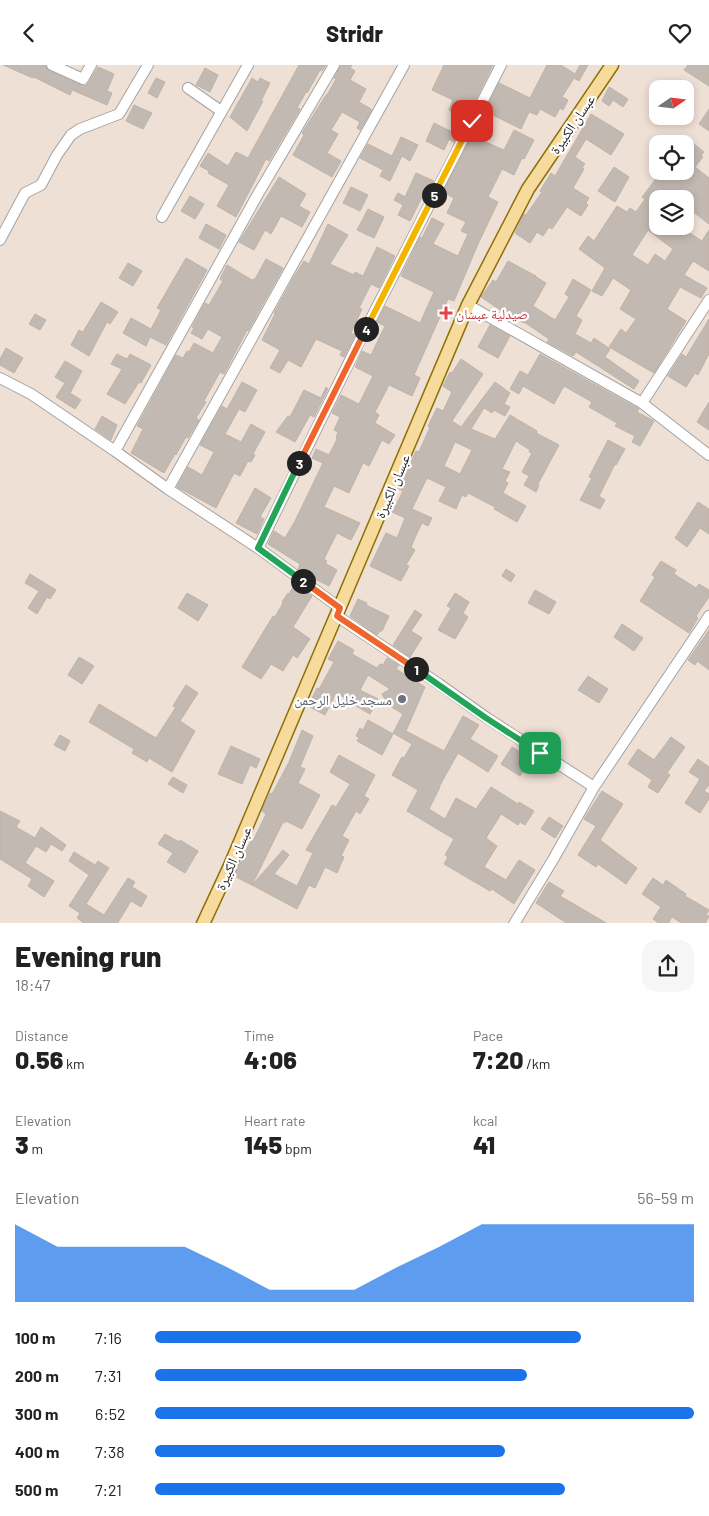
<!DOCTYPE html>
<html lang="en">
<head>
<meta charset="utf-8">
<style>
	:root { --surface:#fff; --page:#f6f6f6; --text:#222; --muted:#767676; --accent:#1a73e8 }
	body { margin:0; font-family:Barlow,"Noto Naskh Arabic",sans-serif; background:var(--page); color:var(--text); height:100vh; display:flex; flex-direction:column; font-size:19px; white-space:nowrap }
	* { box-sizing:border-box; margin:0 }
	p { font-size:16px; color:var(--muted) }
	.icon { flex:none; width:28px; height:28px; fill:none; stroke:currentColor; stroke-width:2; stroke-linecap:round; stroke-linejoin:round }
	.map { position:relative; height:858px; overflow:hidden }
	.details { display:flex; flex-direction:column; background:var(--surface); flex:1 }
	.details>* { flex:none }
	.needle { width:32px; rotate:76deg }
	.controls { position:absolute; left:649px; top:15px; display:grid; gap:10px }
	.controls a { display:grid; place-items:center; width:45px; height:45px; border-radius:10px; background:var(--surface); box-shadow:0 2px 8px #0003; font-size:25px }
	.pin { position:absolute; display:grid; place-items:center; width:42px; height:42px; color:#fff; margin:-21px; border-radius:10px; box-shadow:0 2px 8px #0006 }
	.km { position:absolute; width:25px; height:25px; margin:-12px; border-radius:50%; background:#222; color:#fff; font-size:14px; line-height:25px; text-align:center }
	.round { display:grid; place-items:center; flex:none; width:52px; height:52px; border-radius:15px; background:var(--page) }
	.summary { display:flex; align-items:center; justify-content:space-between; height:85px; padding:0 15px }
	h1 { font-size:28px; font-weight:800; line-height:38px }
	.figures { display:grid; grid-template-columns:repeat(3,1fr); gap:8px; height:85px; padding:5px 15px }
	.figures div { display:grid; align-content:center }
	.figures b { font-size:25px; font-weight:800 }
	.figures small { font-size:14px; font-weight:400 }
	.figures p { font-size:14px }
	.chart { height:140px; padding:10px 15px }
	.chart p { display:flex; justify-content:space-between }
	.chart svg { width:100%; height:90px; margin-top:5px; fill:var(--accent); opacity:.7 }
	ul { padding:0 15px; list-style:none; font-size:16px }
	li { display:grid; grid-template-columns:80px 60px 1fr; align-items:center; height:38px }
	li i { height:12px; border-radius:6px; background:var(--accent) }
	header { display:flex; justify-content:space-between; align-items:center; height:65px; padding:0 15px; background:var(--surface); font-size:22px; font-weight:800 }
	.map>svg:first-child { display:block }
	.military { fill:#efe0d6; fill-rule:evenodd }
	.building { fill:#c2bab2; stroke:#beb3a6; fill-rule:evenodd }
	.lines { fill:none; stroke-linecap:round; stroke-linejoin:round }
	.minor-casing { stroke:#a3a3a3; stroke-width:12 }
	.major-casing { stroke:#8e7106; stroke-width:15 }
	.minor { stroke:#fff; stroke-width:10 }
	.major { stroke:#f7db9d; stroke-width:12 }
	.split-1-casing { stroke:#fff; stroke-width:10 }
	.split-2-casing { stroke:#fff; stroke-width:10 }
	.split-3-casing { stroke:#fff; stroke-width:10 }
	.split-4-casing { stroke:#fff; stroke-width:10 }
	.split-5-casing { stroke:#fff; stroke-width:10 }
	.split-6-casing { stroke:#fff; stroke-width:10 }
	.split-1 { stroke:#22a559; stroke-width:6 }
	.split-2 { stroke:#f0652b; stroke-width:6 }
	.split-3 { stroke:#22a559; stroke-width:6 }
	.split-4 { stroke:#f0652b; stroke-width:6 }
	.split-5 { stroke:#f5b400; stroke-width:6 }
	.split-6 { stroke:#f5b400; stroke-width:6 }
	.health-dot { fill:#e0444e; stroke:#fff; stroke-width:2 }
	.worship-dot { fill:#6b7280; stroke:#fff; stroke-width:2 }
	.labels { text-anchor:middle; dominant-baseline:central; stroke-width:4.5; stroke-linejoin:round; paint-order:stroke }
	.street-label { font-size:14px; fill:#1c1c1c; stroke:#fff }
	.health-label { font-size:14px; fill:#be3a42; stroke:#fff; text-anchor:start }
	.worship-label { font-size:14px; fill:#5b616d; stroke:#fff; text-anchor:end }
</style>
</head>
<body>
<header><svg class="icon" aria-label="back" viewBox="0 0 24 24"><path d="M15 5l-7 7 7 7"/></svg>Stridr<svg class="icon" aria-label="heart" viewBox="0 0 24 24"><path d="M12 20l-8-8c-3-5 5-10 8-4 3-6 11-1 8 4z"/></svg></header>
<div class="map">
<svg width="709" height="859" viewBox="0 0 709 859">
	<rect width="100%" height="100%" fill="#edebe2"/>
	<path class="military" d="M0,0H709V858L0,859ZM658,24H685V51H658ZM658,79H685V106H658ZM658,134H685V161H658Z"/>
	<path class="building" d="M3,0H45L49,6L83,21L87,20L89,17L98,2L114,9L107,26L112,28L107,40L72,25L70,30L34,12L33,13Z
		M299,0H326L322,6L320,5L307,28L306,27L297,43L300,44L269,96L266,94L236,152L217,141L229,120L208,108L209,106L200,101L208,88L228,101L236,87L248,93Z
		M341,0H352L350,3L355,6L350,15L366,24L359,37L371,44V46L360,65L357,63L360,57L342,47L331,65L338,69L327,88L341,96L332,112L293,90L304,70L302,68L326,30H327L336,14L334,13Z
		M444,0H493L466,54L449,45L453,35L432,25Z
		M547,0H561L575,9L580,0H588L579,16L574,13L562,32L568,35L563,45L560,43L555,52L540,44L537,50L529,47L521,64L485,46L499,18L530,33Z
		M688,0H709V21L684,5Z
		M205,3L218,10L210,27L196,20Z
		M156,13L165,17L157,33L148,28Z
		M252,13L258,17L260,13L270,18L261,36H263L247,66L230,52Z
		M609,22L628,34L623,42L613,35L609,41L602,36Z
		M134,40L152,48L143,64L126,56Z
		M709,44V66L699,59Z
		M591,49L624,69L611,90L586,74L575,92L585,99L582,103L584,104L573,123L589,133L586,138L588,140L581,151L567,142L552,164L549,162L543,171L537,167L530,178L515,168L524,149L526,150L542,127L540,126L551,108L555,111Z
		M434,58L454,68L458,62L461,64L454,77L449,74L444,85L426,76Z
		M514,65L534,75L524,94L522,93L514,110L502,104L488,132L498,137L478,179L454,236L448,234L414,310L420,313L412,331L389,320L375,347L379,350L375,358L395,370L389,379L382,375L369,401L363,398L349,428L334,421L324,442L360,458L351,475L337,468L324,494L327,496L325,498L337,505L329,521L305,509L298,504L300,499L268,479L274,466L285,473L295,456L323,398L312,393L316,384L329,390L337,374L336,373L338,367L334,365L340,352L332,348L341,330L359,339L373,311L355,302L362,286L371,290L385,261L377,257L385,241L420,258L434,227L401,211L420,172L422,173L432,153L444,159L433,179L458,191L468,169L461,166L466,157L447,148L454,133L443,127L472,71L504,85Z
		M401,72L418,80L410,96L402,91L390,116L380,111L383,105L360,93L368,79L392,91Z
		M685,72L704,87L701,91L703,92L695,102L709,113V159L692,146L685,155V134H678L672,130L669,134H658V161H675L685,169V165L702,176L709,165V206L693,196L684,210L707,223L701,233L680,222L667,244L686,256L654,308L609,282L621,264L626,268L636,254L620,244L631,225L613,213L602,231L592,226L605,203L579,184L588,171L594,176L617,141L627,147L630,143L636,147L645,134L642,132L662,106H685ZM648,165L673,184L665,196L655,189L648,200L632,190Z
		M614,102L629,112L615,137L598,126Z
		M416,108L434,116L425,134L422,132L410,156L398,150L403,140L394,135L398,128L405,132Z
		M279,112L306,129L299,141L310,147L302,162L281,151L271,169L265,165L254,185L239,177Z
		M351,122L368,130L360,146L343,138Z
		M190,131L204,139L195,154L181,146Z
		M368,144L384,152L374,173L357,165Z
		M206,159L226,170L219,184L199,173Z
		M328,159L348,170L330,199L354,210L355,207L363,211L377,182L395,191L379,223L371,219L359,243L362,244L351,268L355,270L344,292L340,290L342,286L316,274L301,302L288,295L280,308L270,303L280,285L262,275L275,249L274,248L295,210L304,196L309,199Z
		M186,193L207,205L166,280L150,272L146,281L123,268L131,253L151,264L161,245L157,243Z
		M266,194L283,203L248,266L247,265L224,309L220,307L204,336L206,337L196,353L199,355L188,373L186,372L176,390L175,389L164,408L131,388L143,364L137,361L176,290L183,293L187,286L189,287L194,278L213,288L222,272L208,264L202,274L191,268L194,263L192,262L205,238L209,240L223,216L220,214L227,200L252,215L255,214Z
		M508,196L536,211V212L546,218L533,241L555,255L569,232L565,229L573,214L591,225L576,251L582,255L575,269L591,278L594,273L610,284L605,292L639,316L634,324L576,287L573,291L547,277L549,274L524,257L523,258L519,255L518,257L481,232L493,215L496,217Z
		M128,198L142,206L133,221L119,213Z
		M101,237L118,247L110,259L107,257L89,291L71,280L79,265L83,267Z
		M35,249L46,255L40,265L29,259Z
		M709,254V289L698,310L695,308L686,322L668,311L682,289L686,292Z
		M490,260L510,271L498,293L478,282Z
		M6,283L23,293L14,308L0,300V294Z
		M117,289L127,294L130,289L151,300L141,318L139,317L125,339L107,329L122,304L111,299Z
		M540,289L626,337L639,344L637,347L654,356L640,381L632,377L635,371L615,361L617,358L589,342L592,337L564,321L554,339L523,321L519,329L510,324L520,306L528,310Z
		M461,294L483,309L452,356L461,362L495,317L510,328L504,339L510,342L505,351L494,345L492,348L484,343L471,364L495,374L510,350L537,366L536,368L559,380L538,419L539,420L536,427L524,420L529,411L522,407L532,388L529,387L530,385L516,376L502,404L510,407L505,416L508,418L503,428L526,441L517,457L494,444L495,442L468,428L466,432L462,430L456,444L439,436L446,422L427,413L412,444L432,453L428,461L422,458L418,466L411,482L415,485L406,500L409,501L401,516L370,501L386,468L397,473L405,453L390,446L394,439L396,440L403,426L399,424L416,386L419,387L430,362L428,361L437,343L443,346L452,327L443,321L450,307L452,308ZM455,377L472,385L460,409L444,401Z
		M65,296L82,306L70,328L81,335L75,344L56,332L65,318L55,312Z
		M242,317L257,325L245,347L239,344L225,369L241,377L251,359L265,367L253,389L255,390L251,397L248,396L240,411L234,408L216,443L177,422L188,402L202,410L214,387L200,380L222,341L227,344Z
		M326,322L328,324L314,352L310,350L295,377L276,367L288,351L290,352L304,325L321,333Z
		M709,337V365L697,357Z
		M102,351L117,360L111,375L95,364Z
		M608,375L625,384L616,400L615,399L599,431L605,435L600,444L580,435L592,413L589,412Z
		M255,423L271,433L260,452L264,454L257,469L236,458Z
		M698,437L709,444V469L700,463L687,482L675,473Z
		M661,496L676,505L674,509L696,523L699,519L709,525V532L696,551L698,553L689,568L640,536L655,512L652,510Z
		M506,504L515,510L511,517L502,511Z
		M30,509L56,525L50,534L47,532L37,549L28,543L39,526L25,518Z
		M294,520L312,531L293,562L310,574L297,593L293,590L283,606L271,599L261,614L242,602L273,551L275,552L283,538L282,537L288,528L289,529Z
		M535,525L556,537L549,549L528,538Z
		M187,528L208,540L198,556L178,543Z
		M455,528L469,537L463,548L468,552L455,574L438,565L451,543L447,541Z
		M358,534L367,538L366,540L389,551L382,566H380L377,570L350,551Z
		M415,545L422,550L411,566L422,573L410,592L393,580Z
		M622,559L643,573L634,586L614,572Z
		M709,565V605L697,596L695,600L688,595Z
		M338,576L354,585L352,589L377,603L380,599L383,600L387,593L399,600L396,604L425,622L406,666L444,686L463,651L479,660L470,674L498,691L488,707L458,688L439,722H440L429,744L445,754L456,733L476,744L491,722L518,739L519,737L534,746L525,760L520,757L518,760L501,749L486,773L497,781L484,802L506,815L519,795L535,805L514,839L492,824L490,826L444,799L448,792L445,790L454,774L407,746L418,725L392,710L402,692L404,693L412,679L393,668L403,649L388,640L382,629L390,624L368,610L360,625L378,634L370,649L356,641L357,639L336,628L325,650L308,641L317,623L319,624L334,597L328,594Z
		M79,592L94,601L82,619L68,610Z
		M588,611L608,624L599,638L578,625Z
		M186,620L198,628L180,656L195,666L172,707L149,693L147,697L132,688L134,684L89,657L99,639L156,673L176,642L173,641Z
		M368,655L393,669L382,690L357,676L359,672L356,671L360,663L363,665Z
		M302,665L313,671L300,702L305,704L298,718L320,730L302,764L286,756L285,758L283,757L252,820L234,811L252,773L254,774L266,749L262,746L270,728L272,729L289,697Z
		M60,670L70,676L65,686L54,680Z
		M671,672L685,682L667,708L670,710L658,728L648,722L652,715L628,699L638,684L654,695Z
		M231,681L260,694L256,703L250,700L242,719L218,709Z
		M512,682L530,694L520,711L501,699Z
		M339,690L375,710L364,731L369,734L360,749L356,746L342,771L349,775L341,791L344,792L337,808L325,802L315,823L309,820L297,844L252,820L283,785L289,790L274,809L297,821L313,788L306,785L332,740L336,742L350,719L330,707Z
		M698,694L709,702V720L704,726L709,729V734L700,748L685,738L700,714L689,707Z
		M173,712L187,720L183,728L168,719Z
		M602,726L623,739L600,775L637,803L626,819L598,799L596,802L578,790L596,761L584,754Z
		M0,746L20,756L16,762L35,773L41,762L66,780L62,786L51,779L46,787L36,781L25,798L54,816L44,832L28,821L32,814L0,794Z
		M549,752L563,761L555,773L541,764Z
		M165,769L179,777L180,775L198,786L185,808L167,797L173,788L158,779Z
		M74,787L95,800L98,796L109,803L86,839L104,850L128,813L135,817L132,822L147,831L141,842L131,836L117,859H85L77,853L80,848L69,841L89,810L69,796Z
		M653,813L663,820L666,815L686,829L685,831L709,845L706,850L709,851L705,859H683L672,852L668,859H660L653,854L661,842L642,829Z
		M549,817L564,826L560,831L608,859H568L536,838Z"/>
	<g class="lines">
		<g class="minor-casing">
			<path id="minor" d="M52,0L83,14L91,0
				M188,23L221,46
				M162,152L248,0
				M0,175L25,128L41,120L57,90L71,70L80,64L119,49L148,0
				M468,240L642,338L709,390
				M0,313L31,329L115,386L168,424L258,483L340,543
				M642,338L709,235
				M115,386L258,129L334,0
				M168,424L404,0
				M258,483L357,281L501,0
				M337,551L439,619L487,653L594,722
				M514,859L554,793L594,722L709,551"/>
		</g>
		<g class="major-casing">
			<path id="major" d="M203,859L229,803L468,240L528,124L612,0"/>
		</g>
		<use href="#minor" class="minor"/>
		<use href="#major" class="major"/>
	</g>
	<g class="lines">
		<g class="split-1-casing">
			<path id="split-1" d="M416,604L486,653L540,688"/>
		</g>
		<g class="split-2-casing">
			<path id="split-2" d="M303,516L340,543L337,551L416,604"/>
		</g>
		<g class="split-3-casing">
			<path id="split-3" d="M299,398L258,483L303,516"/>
		</g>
		<g class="split-4-casing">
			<path id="split-4" d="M299,398L366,264"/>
		</g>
		<g class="split-5-casing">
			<path id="split-5" d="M366,264L434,130"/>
		</g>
		<g class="split-6-casing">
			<path id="split-6" d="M434,130L472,56"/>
		</g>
		<use href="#split-1" class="split-1"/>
		<use href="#split-2" class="split-2"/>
		<use href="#split-3" class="split-3"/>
		<use href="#split-4" class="split-4"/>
		<use href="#split-5" class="split-5"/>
		<use href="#split-6" class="split-6"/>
	</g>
	<path class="health-dot" d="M443.5 240.5h5v5h5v5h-5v5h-5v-5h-5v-5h5z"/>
	<circle class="worship-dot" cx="402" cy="634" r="5"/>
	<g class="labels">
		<g class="street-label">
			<text transform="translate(572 59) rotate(-56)">عبسان الكبيرة</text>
			<text transform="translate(392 421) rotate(-67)">عبسان الكبيرة</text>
			<text transform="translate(233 793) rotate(-66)">عبسان الكبيرة</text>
		</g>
		<g class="health-label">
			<text x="456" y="248">صيدلية عبسان</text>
		</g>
		<g class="worship-label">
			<text x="392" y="634">مسجد خليل الرحمن</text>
		</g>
	</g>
</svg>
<div class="controls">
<a><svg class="needle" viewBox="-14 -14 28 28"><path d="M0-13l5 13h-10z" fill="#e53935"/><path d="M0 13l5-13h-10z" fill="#767676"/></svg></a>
<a><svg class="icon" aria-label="locate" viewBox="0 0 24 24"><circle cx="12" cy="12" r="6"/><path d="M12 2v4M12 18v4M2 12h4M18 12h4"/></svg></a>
<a><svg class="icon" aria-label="layers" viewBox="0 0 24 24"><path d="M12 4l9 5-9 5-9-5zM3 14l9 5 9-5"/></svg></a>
</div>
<div class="pin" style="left:540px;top:688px;background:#1e9e55"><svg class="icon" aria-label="arrive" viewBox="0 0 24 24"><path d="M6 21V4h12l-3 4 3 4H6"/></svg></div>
<div class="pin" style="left:472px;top:56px;background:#d93025"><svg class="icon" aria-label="check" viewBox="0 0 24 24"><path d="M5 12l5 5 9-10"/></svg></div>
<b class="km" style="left:416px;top:604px">1</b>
<b class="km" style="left:303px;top:516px">2</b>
<b class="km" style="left:299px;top:398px">3</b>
<b class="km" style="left:366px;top:264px">4</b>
<b class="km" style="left:434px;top:130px">5</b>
</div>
<section class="details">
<div class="summary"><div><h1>Evening run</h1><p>18:47</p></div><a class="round"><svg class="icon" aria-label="share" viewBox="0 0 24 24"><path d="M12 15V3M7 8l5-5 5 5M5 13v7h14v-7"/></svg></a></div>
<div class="figures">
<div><p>Distance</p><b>0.56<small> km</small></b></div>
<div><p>Time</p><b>4:06</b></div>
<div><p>Pace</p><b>7:20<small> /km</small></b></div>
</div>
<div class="figures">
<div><p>Elevation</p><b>3<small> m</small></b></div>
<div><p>Heart rate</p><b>145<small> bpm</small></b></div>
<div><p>kcal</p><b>41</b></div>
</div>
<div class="chart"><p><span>Elevation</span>56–59 m</p>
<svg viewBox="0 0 160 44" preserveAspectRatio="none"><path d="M0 44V6L10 17L20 17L30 17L40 17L50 27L60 38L70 38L80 38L90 27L100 17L110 6L120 6L130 6L140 6L150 6L160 6V44z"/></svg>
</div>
<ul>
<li><b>100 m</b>7:16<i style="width:79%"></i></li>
<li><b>200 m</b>7:31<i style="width:69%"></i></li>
<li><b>300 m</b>6:52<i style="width:100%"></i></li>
<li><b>400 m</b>7:38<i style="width:65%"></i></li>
<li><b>500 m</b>7:21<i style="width:76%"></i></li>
</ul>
</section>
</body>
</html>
